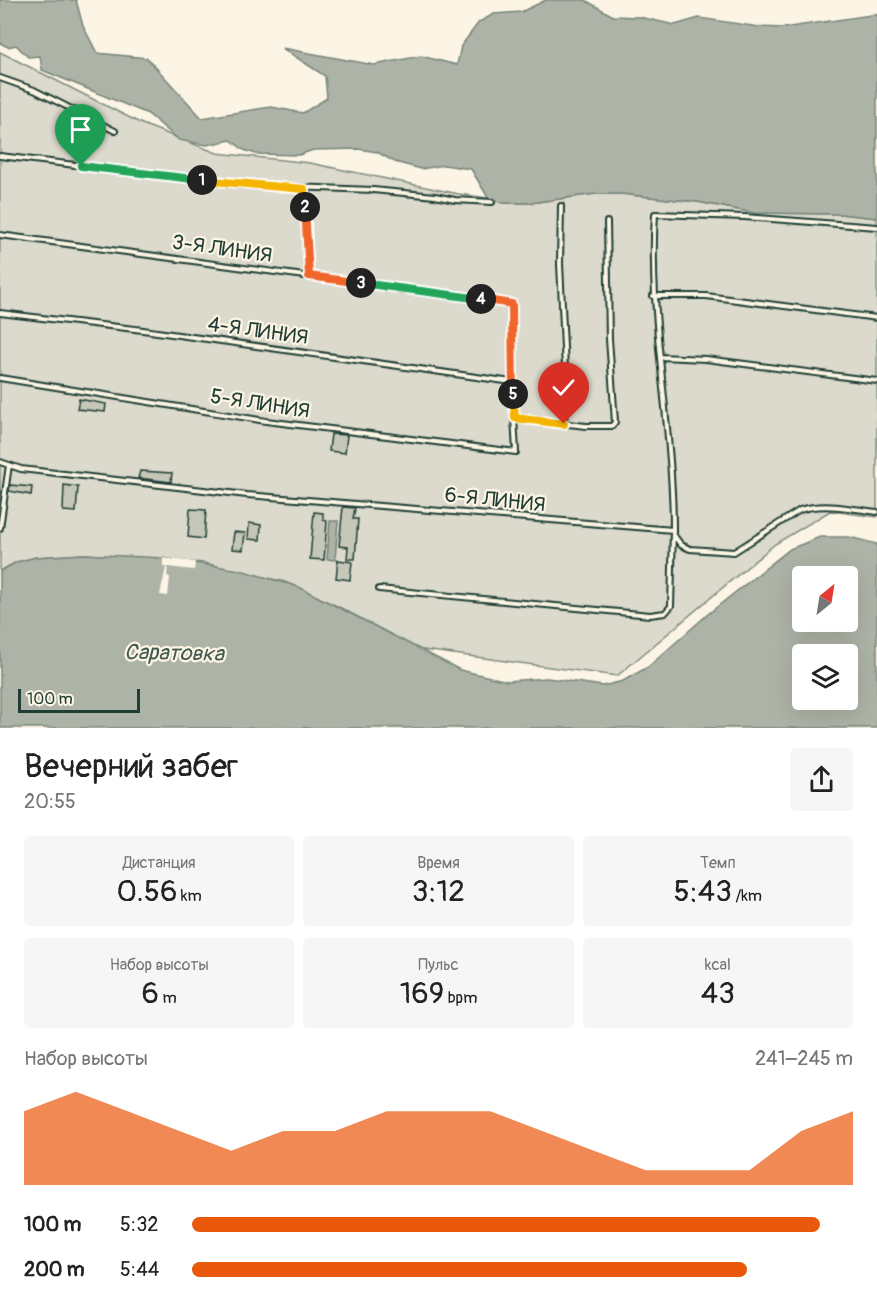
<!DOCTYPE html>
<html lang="ru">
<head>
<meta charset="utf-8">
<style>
	:root { --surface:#fff; --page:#f6f6f6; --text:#222; --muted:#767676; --accent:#ea580c }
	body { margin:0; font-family:Pangolin,sans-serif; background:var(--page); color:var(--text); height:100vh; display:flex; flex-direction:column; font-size:22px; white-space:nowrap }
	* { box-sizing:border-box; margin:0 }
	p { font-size:20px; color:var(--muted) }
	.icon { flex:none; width:33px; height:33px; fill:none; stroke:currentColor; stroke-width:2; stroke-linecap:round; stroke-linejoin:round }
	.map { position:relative; height:728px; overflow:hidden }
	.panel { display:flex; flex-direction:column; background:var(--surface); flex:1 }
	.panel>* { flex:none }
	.needle { width:39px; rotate:30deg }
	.buttons { position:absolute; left:792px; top:566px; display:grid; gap:12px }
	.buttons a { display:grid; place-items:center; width:66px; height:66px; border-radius:6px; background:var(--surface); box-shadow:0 6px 24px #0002; font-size:30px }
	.scale { position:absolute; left:18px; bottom:15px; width:122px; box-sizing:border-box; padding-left:6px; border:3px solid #1f3d34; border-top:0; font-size:16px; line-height:21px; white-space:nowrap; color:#1f3d34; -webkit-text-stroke:4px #fcf5e5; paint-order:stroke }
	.pin { position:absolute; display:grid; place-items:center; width:51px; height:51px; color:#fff; margin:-62px -26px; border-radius:50% 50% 50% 0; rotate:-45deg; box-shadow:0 0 6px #0007 }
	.pin .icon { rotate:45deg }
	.km { position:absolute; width:30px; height:30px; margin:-15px; border-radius:50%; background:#222; color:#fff; font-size:16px; line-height:30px; text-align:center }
	.round { display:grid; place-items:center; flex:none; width:63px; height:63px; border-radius:6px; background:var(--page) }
	.overview { display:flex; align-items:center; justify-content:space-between; height:102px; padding:0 24px }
	h1 { font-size:33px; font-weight:600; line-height:45px }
	.metrics { display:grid; grid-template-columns:repeat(3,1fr); gap:9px; height:102px; padding:6px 24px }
	.metrics div { display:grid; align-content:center; border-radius:6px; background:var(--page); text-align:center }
	.metrics b { font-size:30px; font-weight:600 }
	.metrics small { font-size:16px; font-weight:400 }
	.metrics p { font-size:16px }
	.chart { height:168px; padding:12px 24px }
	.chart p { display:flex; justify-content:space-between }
	.chart svg { width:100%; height:108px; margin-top:6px; fill:var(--accent); opacity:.7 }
	ul { padding:0 24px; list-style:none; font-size:20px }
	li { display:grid; grid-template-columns:96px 72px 1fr; align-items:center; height:45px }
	li i { height:15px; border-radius:8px; background:var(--accent) }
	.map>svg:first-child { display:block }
	.green { fill:#dcdacc; stroke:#7e8c80; stroke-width:1.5 }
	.water { fill:#aeb3a7; stroke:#758479; stroke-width:1.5; fill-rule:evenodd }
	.pier { fill:#fcf5e5 }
	.building { fill:#c5c7b9; stroke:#1f3d34; stroke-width:1.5 }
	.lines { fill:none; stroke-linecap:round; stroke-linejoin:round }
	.lane-casing { stroke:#1f3d34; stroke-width:8 }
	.lane { stroke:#fcf5e5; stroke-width:4 }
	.split-1-casing { stroke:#fff; stroke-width:12 }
	.split-2-casing { stroke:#fff; stroke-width:12 }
	.split-3-casing { stroke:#fff; stroke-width:12 }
	.split-4-casing { stroke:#fff; stroke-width:12 }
	.split-5-casing { stroke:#fff; stroke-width:12 }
	.split-6-casing { stroke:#fff; stroke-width:12 }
	.split-1 { stroke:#22a559; stroke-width:8 }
	.split-2 { stroke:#f5b400; stroke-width:8 }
	.split-3 { stroke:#f0652b; stroke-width:8 }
	.split-4 { stroke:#22a559; stroke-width:8 }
	.split-5 { stroke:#f0652b; stroke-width:8 }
	.split-6 { stroke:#f5b400; stroke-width:8 }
	.labels { text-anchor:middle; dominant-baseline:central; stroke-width:4.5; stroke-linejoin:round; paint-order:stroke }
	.street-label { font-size:21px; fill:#1f3d34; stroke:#fcf5e5 }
	.water-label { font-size:22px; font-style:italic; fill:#435a51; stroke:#fcf5e5 }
</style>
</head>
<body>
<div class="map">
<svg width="877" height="728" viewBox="0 0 877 728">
	<rect width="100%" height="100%" fill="#fcf5e5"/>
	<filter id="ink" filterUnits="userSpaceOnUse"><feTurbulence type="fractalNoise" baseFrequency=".0167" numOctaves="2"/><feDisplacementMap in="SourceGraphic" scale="12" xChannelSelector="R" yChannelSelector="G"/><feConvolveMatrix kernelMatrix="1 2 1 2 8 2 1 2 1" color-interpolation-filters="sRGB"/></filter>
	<g filter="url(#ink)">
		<path class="green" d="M0,52L142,124L217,153L310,163L459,194L488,198L504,203H530L595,194H621L698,202L754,213L840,214L877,218V517L830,511L775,544L617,676L416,649L343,609L285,582L204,563L84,554L36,557L17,562L0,571Z"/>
		<path class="water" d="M0,0H76L83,26L97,53L147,58L202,118L271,107L303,113L327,98L325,76L282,48L374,65L421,56L457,65L461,46L479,22L494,14L521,12L546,0H585L613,16L639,17L675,25L699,18L759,27L783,28L877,14V218L840,214L754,213L698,202L621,194H595L530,203H504L489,199L471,169L444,165L421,169L395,162L377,152L359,149L313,150L299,155L256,154L244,150L231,140L207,145L179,140L148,114L42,70L40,56L28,57L16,45L8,47L0,43Z
			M330,521H338L335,560L327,559Z
			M820,537H849L877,544V728H0V571L17,562L36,557L84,554L163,558L240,570L299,587L460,670L507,681L547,678L603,686L623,681L648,667L708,614L790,549ZM802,576H848V621H802ZM802,654H848V699H802Z"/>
		<path class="pier" d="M163,558L195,562L194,570L168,567L167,576L170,577L168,596L160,595L166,567H163Z"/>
		<path class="building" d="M79,399L106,404L105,412L77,409Z
			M331,434L347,435L345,453L329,451Z
			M140,471L172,473L171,482L138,478Z
			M10,485L32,487L31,495L9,491Z
			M64,485L78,487L76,512L63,511Z
			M343,507L355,508L353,519H358L355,559H347L348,547L339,546Z
			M190,509L206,510L204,539L188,537Z
			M314,512L323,513V520L327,521L324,560L310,559Z
			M249,523L261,525L260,540L248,539Z
			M234,532L245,533L243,550L232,549Z
			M338,560L352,562L350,580L336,578Z"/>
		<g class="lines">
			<g class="lane-casing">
				<path id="lane" d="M0,78L34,90L115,131
					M0,156L243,185L373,190L435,196L455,200L492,202
					M304,189L308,276
					M561,206L560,264L566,389L564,424
					M0,235L512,304V382L516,452L266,421L0,378
					M653,296H706L877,318
					M0,313L143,330L512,382
					M660,357L706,359L877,381
					M515,418L586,426H612L615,422L609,339L607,222
					M0,462L21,469L247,495L673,530C673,425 648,320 655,214L744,217L877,227
					M0,528L9,465
					M675,537L681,545L690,549L734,552L800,510C824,502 852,509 877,512
					M379,589L650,615L665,613L671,606L673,530"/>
			</g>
			<use href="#lane" class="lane"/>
		</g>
	</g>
	<g class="lines" filter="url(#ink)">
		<g class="split-1-casing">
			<path id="split-1" d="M81,166L202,180"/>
		</g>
		<g class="split-2-casing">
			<path id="split-2" d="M202,180L304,189L305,207"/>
		</g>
		<g class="split-3-casing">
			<path id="split-3" d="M305,207L309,276L361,283"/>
		</g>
		<g class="split-4-casing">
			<path id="split-4" d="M361,283L481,299"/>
		</g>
		<g class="split-5-casing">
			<path id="split-5" d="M481,299L512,304L513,394"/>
		</g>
		<g class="split-6-casing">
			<path id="split-6" d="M513,394L515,418L564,424"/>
		</g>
		<use href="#split-1" class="split-1"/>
		<use href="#split-2" class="split-2"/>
		<use href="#split-3" class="split-3"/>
		<use href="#split-4" class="split-4"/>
		<use href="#split-5" class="split-5"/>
		<use href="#split-6" class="split-6"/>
	</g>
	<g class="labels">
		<g class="street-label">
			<text transform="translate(222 249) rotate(8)">3-Я ЛИНИЯ</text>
			<text transform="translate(258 331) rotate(8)">4-Я ЛИНИЯ</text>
			<text transform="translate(260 404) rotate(9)">5-Я ЛИНИЯ</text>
			<text transform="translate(495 500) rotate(6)">6-Я ЛИНИЯ</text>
		</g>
		<g class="water-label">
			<text transform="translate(174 653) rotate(1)">Саратовка</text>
		</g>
	</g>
</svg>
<div class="buttons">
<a><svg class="needle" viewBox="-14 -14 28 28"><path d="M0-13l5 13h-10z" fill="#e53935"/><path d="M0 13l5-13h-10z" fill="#767676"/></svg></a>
<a><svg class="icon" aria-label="layers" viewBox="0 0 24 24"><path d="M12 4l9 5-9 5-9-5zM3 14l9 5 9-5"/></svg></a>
</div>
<div class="scale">100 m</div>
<div class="pin" style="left:81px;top:166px;background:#1e9e55"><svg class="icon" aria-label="arrive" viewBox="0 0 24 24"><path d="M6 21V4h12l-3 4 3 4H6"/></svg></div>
<div class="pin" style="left:564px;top:424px;background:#d93025"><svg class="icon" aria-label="check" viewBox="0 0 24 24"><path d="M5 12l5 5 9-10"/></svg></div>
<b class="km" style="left:202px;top:180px">1</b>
<b class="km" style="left:305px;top:207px">2</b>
<b class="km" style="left:361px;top:283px">3</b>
<b class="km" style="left:481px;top:299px">4</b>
<b class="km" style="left:513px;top:394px">5</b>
</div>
<section class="panel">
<div class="overview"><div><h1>Вечерний забег</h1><p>20:55</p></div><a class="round"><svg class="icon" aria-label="share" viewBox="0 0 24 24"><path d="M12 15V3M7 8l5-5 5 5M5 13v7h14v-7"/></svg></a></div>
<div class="metrics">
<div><p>Дистанция</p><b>0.56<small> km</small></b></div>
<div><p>Время</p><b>3:12</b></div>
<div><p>Темп</p><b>5:43<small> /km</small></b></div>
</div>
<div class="metrics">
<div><p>Набор высоты</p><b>6<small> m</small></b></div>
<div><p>Пульс</p><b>169<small> bpm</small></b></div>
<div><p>kcal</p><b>43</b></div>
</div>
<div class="chart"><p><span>Набор высоты</span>241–245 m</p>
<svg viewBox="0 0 160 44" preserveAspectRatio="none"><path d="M0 44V14L10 6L20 14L30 22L40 30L50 22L60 22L70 14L80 14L90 14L100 22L110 30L120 38L130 38L140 38L150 22L160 14V44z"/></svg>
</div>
<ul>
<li><b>100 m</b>5:32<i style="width:95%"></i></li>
<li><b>200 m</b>5:44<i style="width:84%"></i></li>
</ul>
</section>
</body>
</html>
